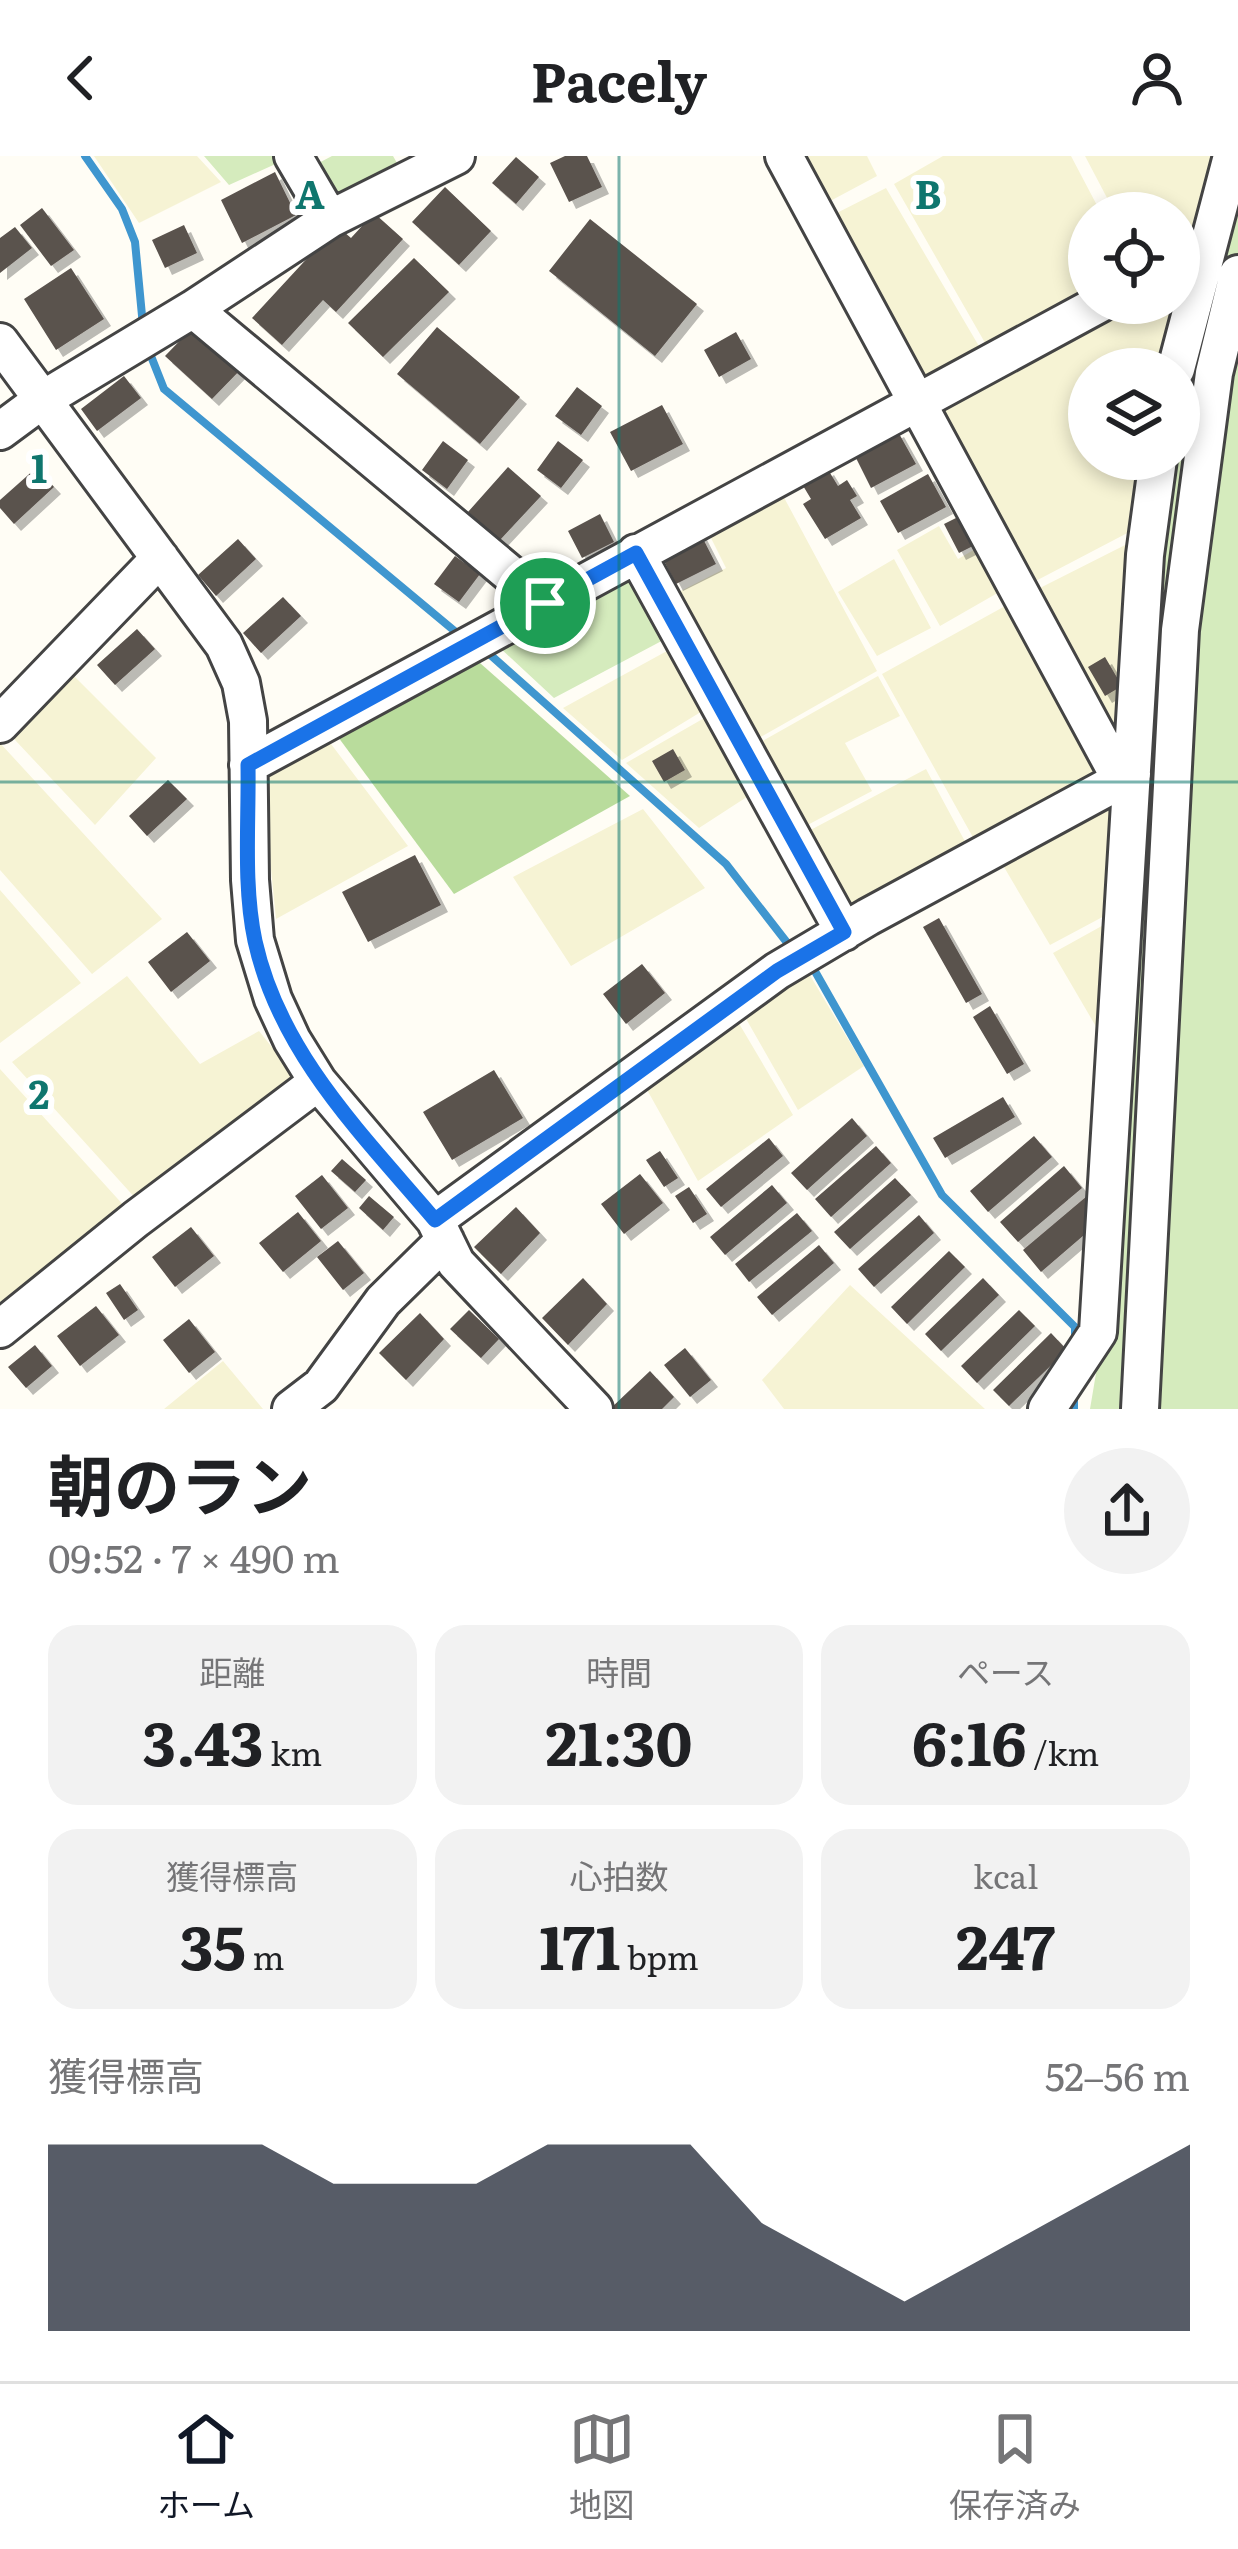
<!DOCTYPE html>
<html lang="ja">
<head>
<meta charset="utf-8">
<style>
	:root { --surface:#fff; --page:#f2f2f2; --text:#202124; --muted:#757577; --line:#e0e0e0; --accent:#111827 }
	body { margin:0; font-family:Literata,"Noto Sans JP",serif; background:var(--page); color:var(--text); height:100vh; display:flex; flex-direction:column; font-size:45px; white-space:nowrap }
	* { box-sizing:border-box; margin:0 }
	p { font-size:39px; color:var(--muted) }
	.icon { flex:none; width:66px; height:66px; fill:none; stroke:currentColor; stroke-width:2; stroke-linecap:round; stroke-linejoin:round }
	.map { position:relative; height:1253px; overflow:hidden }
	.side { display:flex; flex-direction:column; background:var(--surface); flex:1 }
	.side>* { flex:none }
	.buttons { position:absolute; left:1068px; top:36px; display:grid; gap:24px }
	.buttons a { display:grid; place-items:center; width:132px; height:132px; border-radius:50%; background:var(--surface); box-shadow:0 6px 18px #0003; font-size:60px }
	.pin { position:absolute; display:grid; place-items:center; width:102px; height:102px; color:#fff; margin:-51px; border:6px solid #fff; border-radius:50%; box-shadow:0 3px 12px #0007 }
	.round { display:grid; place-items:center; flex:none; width:126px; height:126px; border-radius:63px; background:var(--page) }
	.summary { display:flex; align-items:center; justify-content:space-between; height:204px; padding:0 48px }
	h1 { font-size:66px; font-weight:700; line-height:90px }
	.figures { display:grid; grid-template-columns:repeat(3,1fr); gap:18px; height:204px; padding:12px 48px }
	.figures div { display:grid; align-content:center; border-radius:30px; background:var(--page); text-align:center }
	.figures b { font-size:60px; font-weight:700 }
	.figures small { font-size:33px; font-weight:400 }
	.figures p { font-size:33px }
	.chart { height:336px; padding:24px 48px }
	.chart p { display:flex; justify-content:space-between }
	.chart svg { width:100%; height:216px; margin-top:12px; fill:var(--accent); opacity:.7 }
	header { display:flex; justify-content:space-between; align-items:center; height:156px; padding:0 48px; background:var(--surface); font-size:54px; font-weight:700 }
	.dock { display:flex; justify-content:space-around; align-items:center; height:168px; border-top:3px solid var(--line); background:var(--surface); font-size:33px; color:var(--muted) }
	.dock a { display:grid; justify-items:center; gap:6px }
	.dock .current { color:var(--accent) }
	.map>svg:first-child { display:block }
	.farmland { fill:#f6f3d4 }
	.green { fill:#d5ebbd }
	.forest { fill:#b9dc9c }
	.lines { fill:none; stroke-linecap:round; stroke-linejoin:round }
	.stream { stroke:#3f96cf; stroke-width:8 }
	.building { fill:#5a524d; filter:url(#shadow) }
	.minor-casing { stroke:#444; stroke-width:42 }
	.minor { stroke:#fff; stroke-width:36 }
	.route-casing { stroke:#fff; stroke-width:24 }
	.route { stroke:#1a73e8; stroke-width:15 }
	.grid { fill:none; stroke:#0f766e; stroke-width:3; stroke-opacity:0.55 }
	.grid-label { font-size:39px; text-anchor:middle; font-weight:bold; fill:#0f766e; stroke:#fff; stroke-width:12; stroke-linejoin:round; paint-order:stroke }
</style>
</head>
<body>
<header><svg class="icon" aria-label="back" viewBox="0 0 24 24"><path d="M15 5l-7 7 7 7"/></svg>Pacely<svg class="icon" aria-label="person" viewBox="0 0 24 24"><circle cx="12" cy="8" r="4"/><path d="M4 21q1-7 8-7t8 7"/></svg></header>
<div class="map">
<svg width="1238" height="1253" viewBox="0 0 1238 1253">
	<defs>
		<filter id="shadow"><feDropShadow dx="7" dy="7" stdDeviation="0" flood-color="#0004"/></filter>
	</defs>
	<rect width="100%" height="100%" fill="#fffdf5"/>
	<path class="farmland" d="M94,0H197L221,26L139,67Z
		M790,0H867L877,20L819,51Z
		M943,0H1071L1101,57H1089V139L988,192L894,28Z
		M1085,0H1220L1199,86L1179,95V57H1115Z
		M886,32L983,197L919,231L825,63Z
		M1188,115L1168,213H1089V303H1149L1135,373L1028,429L927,249L1126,147H1179V120Z
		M780,334L877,515L750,587L671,440L726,412L707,374Z
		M939,370L958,403L984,388L1008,431L940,470L897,394Z
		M1135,384L1118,595L1034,435Z
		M894,403L931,472L877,500L838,436Z
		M1016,444L1101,619L975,685L882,518Z
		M676,490L709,551L622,604L563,552Z
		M60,506L156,602L95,669L0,568Z
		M878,520L900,560L845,587L872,635L798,674L752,591Z
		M713,557L756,635L699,672L626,607Z
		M325,580L408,690L276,763L261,613Z
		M0,587L162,763L92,818L0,714Z
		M926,613L968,691L843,758L801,679Z
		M1123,638L1110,757L1050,789L1001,706Z
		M643,653L705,732L571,810L513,721Z
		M0,734L81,827L0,887Z
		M1109,766L1105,886L1053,797Z
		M805,811L864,910L798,954L741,854Z
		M127,820L200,908L259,875L307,935L147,1055L12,906Z
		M734,859L793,959L698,1025L641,923Z
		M0,913L136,1063L0,1161Z
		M850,1129L985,1253H784L762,1224Z
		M223,1205L263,1253H164Z"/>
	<path class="green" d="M204,0H277L280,6L229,29Z
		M332,0H393L401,14L334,52L311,11Z
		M1238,0V1253H1090L1108,1146L1161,303H1179V230Z
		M632,416L671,480L554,542L498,490Z"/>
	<path class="forest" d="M480,507L630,640L454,738L327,566Z"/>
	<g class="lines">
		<path class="stream" d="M85,0L122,53L135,86L143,170
			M147,190L164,233L463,482
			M486,495L726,708L792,793
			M812,810L942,1039L1075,1171V1185
			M1074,1253V1236"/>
	</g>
	<path class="building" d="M565,0H587L602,31L569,46L550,7Z
		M516,1L539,21L516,48L492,27Z
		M275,16L296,59L242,87L221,44Z
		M445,31L491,75L459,109L412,66Z
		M42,52L74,94L51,110L20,69Z
		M374,57L403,83L336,156L323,144L282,189L252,162L337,70L351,82Z
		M590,63L697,148L655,200L549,115Z
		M184,69L197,97L165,112L152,84Z
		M15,71L32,92L0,117V82Z
		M414,102L449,136L383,201L348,167Z
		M71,112L104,163L56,194L24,143Z
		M198,166L245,209L212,243L165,200Z
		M437,171L520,241L480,288L397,218Z
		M736,176L751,203L719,221L704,194Z
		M124,220L141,242L97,275L81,253Z
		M577,231L602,250L581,279L555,260Z
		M662,249L683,288L631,315L610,276Z
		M897,274L916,308L871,332L854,298Z
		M443,285L468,304L447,333L422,314Z
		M558,285L583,304L561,332L537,314Z
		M508,311L541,340L500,384L468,356Z
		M36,312L54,331L14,368L0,352V344Z
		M827,312L838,330L847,324L857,340L850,344L861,362L825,383L803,348L811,343L802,328Z
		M928,318L946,351L898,377L880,345Z
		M966,357L981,386L959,397L944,368Z
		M600,358L614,386L582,402L568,375Z
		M699,375L716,408L676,428L659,395Z
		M238,383L256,403L216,440L198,419Z
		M455,400L480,418L459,446L434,428Z
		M283,441L301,460L261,497L243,477Z
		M137,473L155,493L115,529L97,509Z
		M1105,501L1122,530L1105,540L1088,511Z
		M673,593L685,614L664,626L652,605Z
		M168,624L187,643L147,680L129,660Z
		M415,699L441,749L368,786L342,736Z
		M939,762L982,838L966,847L923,771Z
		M187,776L210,805L171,836L148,806Z
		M642,808L665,837L626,868L603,838Z
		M990,850L1024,908L1007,918L973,861Z
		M494,914L523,962L452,1004L423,956Z
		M1003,941L1015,961L945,1002L933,982Z
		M852,962L867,980L807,1034L791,1017Z
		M1034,980L1052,1001L988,1056L970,1035Z
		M769,982L783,1000L721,1051L706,1033Z
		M876,990L891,1007L831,1061L815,1043Z
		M660,995L678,1022L664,1031L646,1004Z
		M342,1003L366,1024L355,1036L331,1015Z
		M1064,1010L1082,1032L1018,1086L1000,1066Z
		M640,1018L663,1047L624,1078L601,1048Z
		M322,1019L348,1052L321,1073L295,1040Z
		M895,1022L911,1039L850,1093L834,1076Z
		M772,1029L787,1047L725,1099L710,1081Z
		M689,1031L707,1058L693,1067L675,1040Z
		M369,1040L394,1061L383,1074L359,1052Z
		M1087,1040L1105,1061L1041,1116L1023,1094Z
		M516,1051L540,1077L501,1118L474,1091Z
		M298,1056L321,1085L283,1116L259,1087Z
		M797,1057L812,1075L749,1126L735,1108Z
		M919,1059L934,1077L874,1131L858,1113Z
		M191,1071L214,1100L175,1131L152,1101Z
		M338,1085L364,1117L343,1134L317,1101Z
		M819,1089L834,1107L772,1159L757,1141Z
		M949,1095L965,1111L907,1168L891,1151Z
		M583,1122L607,1148L568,1189L542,1162Z
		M983,1122L999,1139L941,1195L925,1178Z
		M120,1128L138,1154L124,1164L106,1137Z
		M96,1150L119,1179L80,1210L57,1180Z
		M469,1154L499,1183L481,1202L450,1173Z
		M1019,1154L1035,1170L977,1227L961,1210Z
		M420,1157L444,1183L406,1224L379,1197Z
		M189,1163L215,1196L189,1217L163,1184Z
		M1051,1177L1067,1194L1009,1250L993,1234Z
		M35,1189L52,1210L26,1232L8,1211Z
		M685,1192L711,1224L690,1241L664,1209Z
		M650,1215L674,1241L662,1253H610Z"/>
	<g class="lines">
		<g class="minor-casing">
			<path id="minor" d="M293,0L330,63
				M784,0L1121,624
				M193,153L545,447
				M0,186L224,489L241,527L248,565L250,724L255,784L273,843L292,884L318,926L435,1064L456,1107L594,1253
				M1176,213L1232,0
				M0,275L42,244L193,153L330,63L456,0
				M636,397L844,776
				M0,568L160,402
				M248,609L1101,147
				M435,1064L777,815L868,761L1132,618
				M0,1173L136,1063L318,926
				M291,1253L321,1230L383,1145L445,1084
				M1047,1253L1098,1176L1145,399L1158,303
				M1140,1253L1180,474L1214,217L1238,118"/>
		</g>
		<use href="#minor" class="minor"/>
	</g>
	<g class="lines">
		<g class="route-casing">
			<path id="route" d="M636,397L844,776L777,815L435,1064C363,979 280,898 255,785C243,729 249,666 248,609Z"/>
		</g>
		<use href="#route" class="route"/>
	</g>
	<path class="grid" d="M619,0V1253M0,626H1238"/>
	<g class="grid-label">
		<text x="310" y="53">A</text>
		<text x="928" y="53">B</text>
		<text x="39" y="327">1</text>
		<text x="39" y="953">2</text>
	</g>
</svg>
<div class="buttons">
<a><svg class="icon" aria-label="locate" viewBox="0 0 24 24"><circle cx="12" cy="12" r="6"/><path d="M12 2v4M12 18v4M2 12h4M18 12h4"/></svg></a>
<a><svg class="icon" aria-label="layers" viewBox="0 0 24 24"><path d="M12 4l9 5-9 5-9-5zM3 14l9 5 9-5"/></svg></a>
</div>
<div class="pin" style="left:545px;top:447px;background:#1e9e55"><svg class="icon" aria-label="arrive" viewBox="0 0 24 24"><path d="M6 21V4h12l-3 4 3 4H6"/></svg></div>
</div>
<section class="side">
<div class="summary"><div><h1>朝のラン</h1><p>09:52 · 7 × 490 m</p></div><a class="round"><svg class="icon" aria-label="share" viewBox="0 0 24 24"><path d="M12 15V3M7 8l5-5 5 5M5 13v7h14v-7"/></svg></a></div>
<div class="figures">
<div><p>距離</p><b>3.43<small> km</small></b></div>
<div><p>時間</p><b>21:30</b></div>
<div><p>ペース</p><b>6:16<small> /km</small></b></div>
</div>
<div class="figures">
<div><p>獲得標高</p><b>35<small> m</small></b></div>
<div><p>心拍数</p><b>171<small> bpm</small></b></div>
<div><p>kcal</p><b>247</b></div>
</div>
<div class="chart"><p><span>獲得標高</span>52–56 m</p>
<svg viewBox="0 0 160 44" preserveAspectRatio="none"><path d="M0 44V6L10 6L20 6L30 6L40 14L50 14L60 14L70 6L80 6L90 6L100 22L110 30L120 38L130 30L140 22L150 14L160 6V44z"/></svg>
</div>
</section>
<nav class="dock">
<a class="current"><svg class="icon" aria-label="home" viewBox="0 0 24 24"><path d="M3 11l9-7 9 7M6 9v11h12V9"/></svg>ホーム</a>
<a><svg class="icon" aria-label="map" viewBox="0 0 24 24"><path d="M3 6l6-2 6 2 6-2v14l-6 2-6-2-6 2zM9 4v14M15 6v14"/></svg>地図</a>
<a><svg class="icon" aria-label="saved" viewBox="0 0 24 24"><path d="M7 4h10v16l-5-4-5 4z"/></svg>保存済み</a>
</nav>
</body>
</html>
